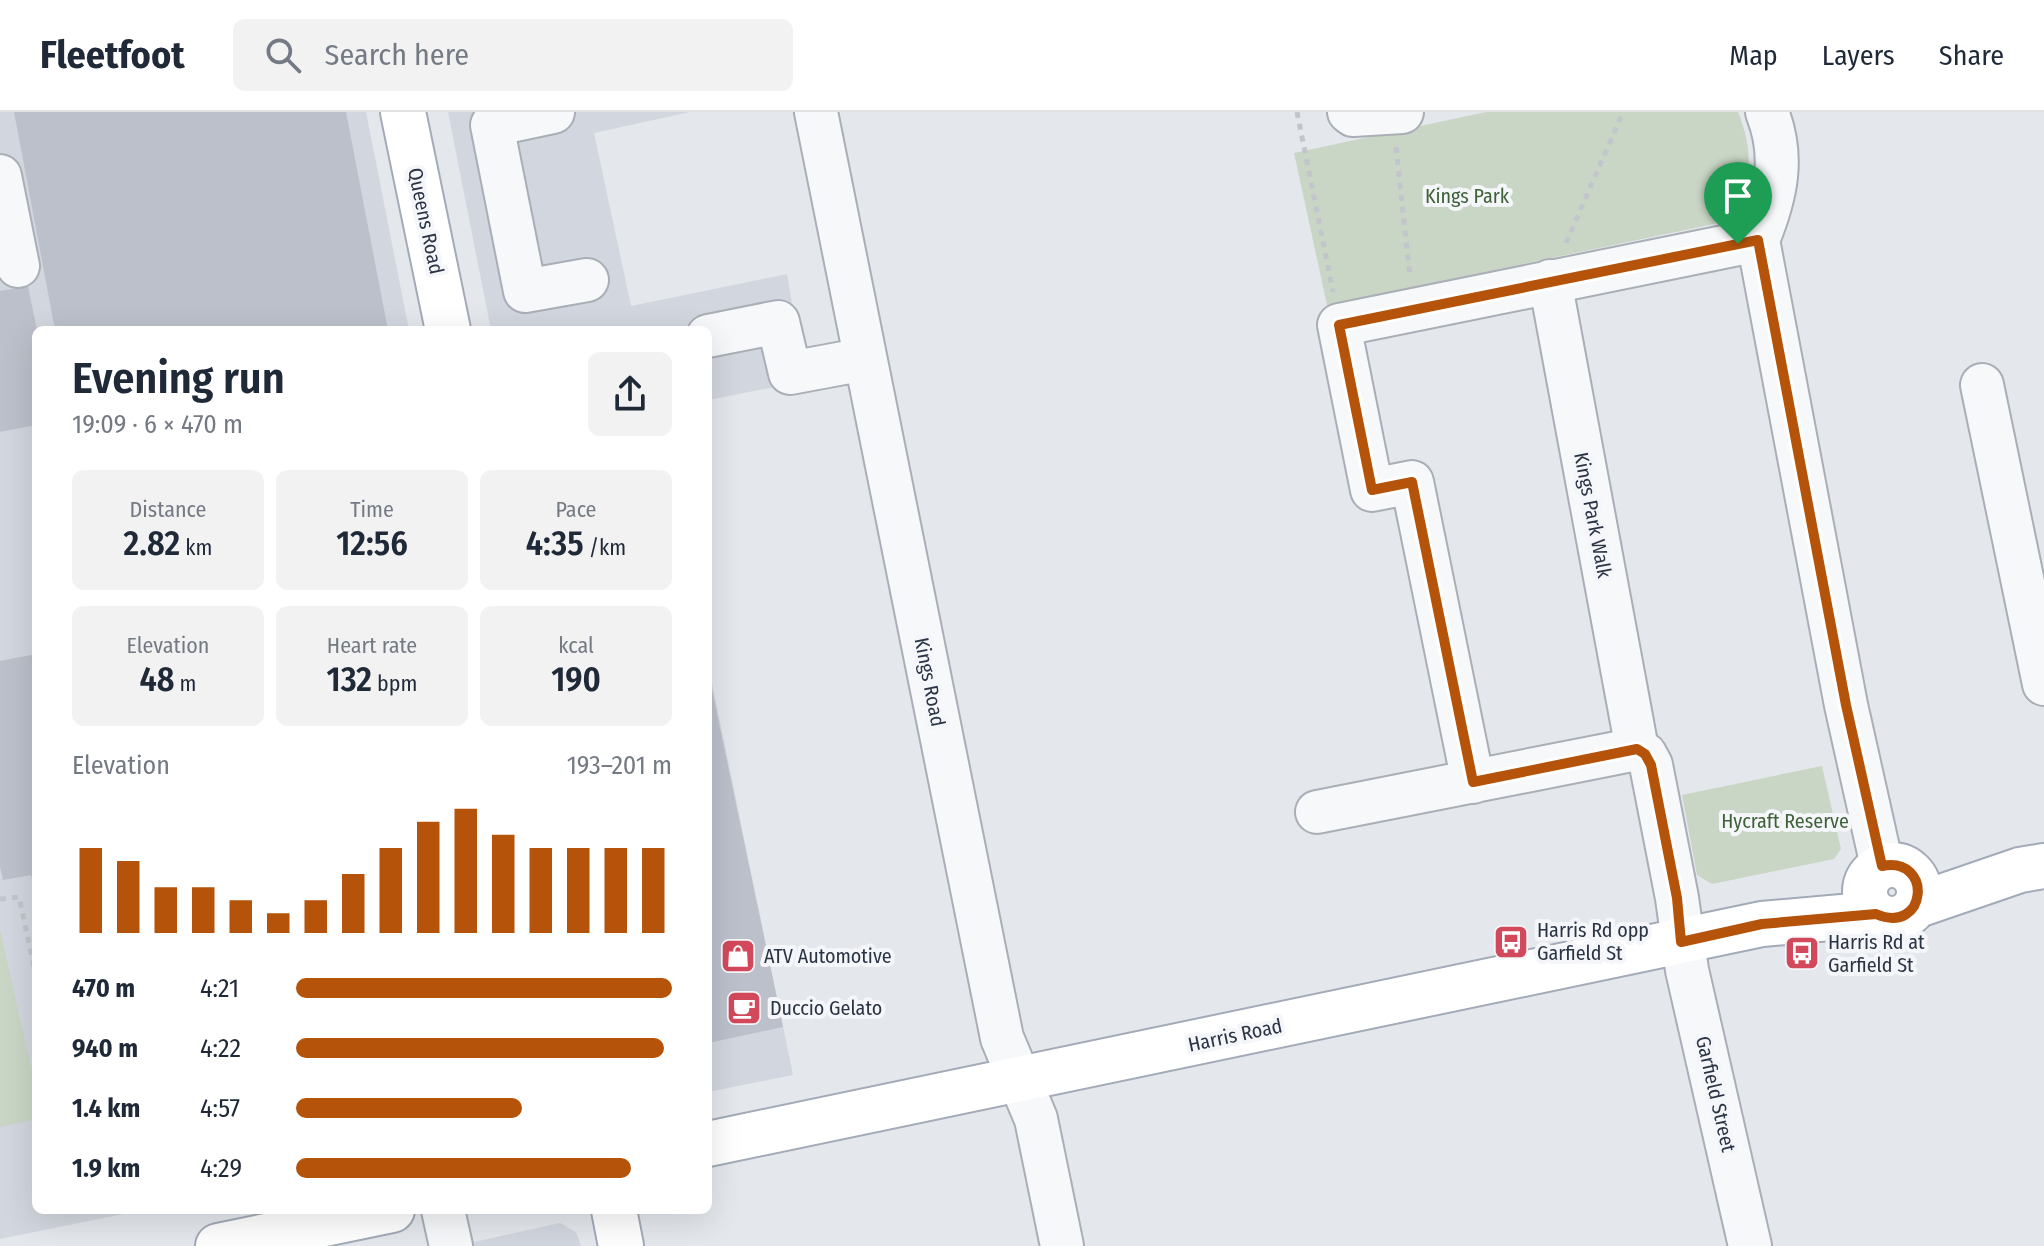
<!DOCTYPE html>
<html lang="en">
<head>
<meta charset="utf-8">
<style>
	:root { --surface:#fff; --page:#f2f2f3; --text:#1f2937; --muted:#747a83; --line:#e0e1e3; --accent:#b45309 }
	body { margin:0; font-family:"Fira Sans Condensed",sans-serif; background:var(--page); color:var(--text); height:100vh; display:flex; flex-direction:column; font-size:30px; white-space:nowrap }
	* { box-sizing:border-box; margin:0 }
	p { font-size:26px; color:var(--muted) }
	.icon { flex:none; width:44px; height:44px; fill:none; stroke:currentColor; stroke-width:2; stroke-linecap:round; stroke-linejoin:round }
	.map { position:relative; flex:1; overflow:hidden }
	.side { position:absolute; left:32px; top:214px; width:680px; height:888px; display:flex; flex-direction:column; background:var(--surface); border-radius:12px; box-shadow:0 8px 32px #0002 }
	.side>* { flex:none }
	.pin { position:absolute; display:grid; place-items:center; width:68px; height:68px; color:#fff; margin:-82px -34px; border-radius:50% 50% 50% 0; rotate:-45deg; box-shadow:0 0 8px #0007 }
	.pin .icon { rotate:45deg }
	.round { display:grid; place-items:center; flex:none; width:84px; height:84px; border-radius:12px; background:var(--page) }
	.head { display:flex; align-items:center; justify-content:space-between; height:136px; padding:0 40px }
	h1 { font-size:44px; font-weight:600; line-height:60px }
	.figures { display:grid; grid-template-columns:repeat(3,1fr); gap:12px; height:136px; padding:8px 40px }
	.figures div { display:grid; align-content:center; border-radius:12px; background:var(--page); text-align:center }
	.figures b { font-size:34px; font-weight:600 }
	.figures small { font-size:22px; font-weight:400 }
	.figures p { font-size:22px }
	.chart { height:224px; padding:16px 40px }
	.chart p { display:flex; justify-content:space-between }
	.chart svg { width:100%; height:144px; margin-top:8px; stroke:var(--accent); stroke-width:6 }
	ul { padding:0 40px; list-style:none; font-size:26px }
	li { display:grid; grid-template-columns:128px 96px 1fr; align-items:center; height:60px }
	li i { height:20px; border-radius:10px; background:var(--accent) }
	header { display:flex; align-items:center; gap:48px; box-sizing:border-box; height:112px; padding:0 40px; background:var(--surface); border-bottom:2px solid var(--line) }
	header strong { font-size:38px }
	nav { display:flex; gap:44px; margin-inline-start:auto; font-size:28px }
	.search { width:560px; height:72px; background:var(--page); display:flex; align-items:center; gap:20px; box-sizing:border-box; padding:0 28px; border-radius:12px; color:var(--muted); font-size:30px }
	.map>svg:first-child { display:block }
	.built { fill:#d2d6de }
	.green { fill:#c9d6c5 }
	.building { fill:#bbc0ca }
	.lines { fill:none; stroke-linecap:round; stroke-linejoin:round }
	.minor-casing { stroke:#a9aeb7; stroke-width:46 }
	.major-casing { stroke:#a3abb8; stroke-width:48 }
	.path { stroke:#c2c5cb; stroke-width:5; stroke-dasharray:6 6; stroke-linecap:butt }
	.minor { stroke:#f7f8fa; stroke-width:42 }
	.major { stroke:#fff; stroke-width:44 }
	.route-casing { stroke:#fff; stroke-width:16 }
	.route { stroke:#b45309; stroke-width:10 }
	.labels { text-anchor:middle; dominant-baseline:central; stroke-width:8; stroke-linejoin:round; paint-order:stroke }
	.park-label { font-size:20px; fill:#3f6138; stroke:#f4f6f9 }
	.street-label { font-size:20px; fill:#2b3445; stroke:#f4f6f9 }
	.poi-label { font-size:20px; fill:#2b3445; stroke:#f4f6f9; text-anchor:start }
</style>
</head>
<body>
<header>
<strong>Fleetfoot</strong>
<div class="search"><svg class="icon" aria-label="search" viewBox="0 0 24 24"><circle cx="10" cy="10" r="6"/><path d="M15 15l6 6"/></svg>Search here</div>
<nav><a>Map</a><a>Layers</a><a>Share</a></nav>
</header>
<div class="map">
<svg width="2044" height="1134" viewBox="0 0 2044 1134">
	<rect width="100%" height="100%" fill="#e4e7ec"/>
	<path class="built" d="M0,0H366L409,218H36V1098H143L0,1127Z
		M448,0H690L594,21L631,194L787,162L805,269L708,288V218H491Z
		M708,552L793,963L708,980Z
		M560,1111L576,1120L581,1134H456Z"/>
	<path class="green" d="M1486,0H1738C1754,39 1752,71 1733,108L1327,193L1294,41Z
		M1822,654L1841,737L1834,747L1712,772L1697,763L1682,683Z
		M0,818L36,978V1007L0,1015Z"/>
	<path class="building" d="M14,0H346L388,218H55Z
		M28,174L37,218L36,313L0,320V179Z
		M36,542V781H35L31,763L3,768L0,755V549Z
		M708,559L783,915L708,931Z"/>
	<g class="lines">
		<g class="minor-casing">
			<path id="minor" d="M553,0L492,13L525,179L587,168
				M816,0L1002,926L1036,1007L1062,1134
				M1349,0L1353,3L1402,0
				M0,64L18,154
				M1758,128L1846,593L1882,754
				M1550,169L1637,637
				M708,224L778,210L790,261L865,247
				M1982,273L2044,572
				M1473,670L1412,370L1372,378L1339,213L1758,128C1776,84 1785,45 1767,0
				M1317,700L1637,637L1645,642L1651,653L1677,786L1687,858L1750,1134
				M443,1098L451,1134"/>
		</g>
		<g class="major-casing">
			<path id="major" d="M403,0L448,218
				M1865 780a27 27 0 1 1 54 0a27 27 0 1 1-54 0Z
				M1915,794L2020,758L2044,754
				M708,1032L1762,812L1876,802
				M614,1098L621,1134
				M218,1134L392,1098"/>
		</g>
		<path class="path" d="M1297,0L1333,180
			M1396,35L1410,164
			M1566,131L1623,0
			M0,787L19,785L36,863"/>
		<use href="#minor" class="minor"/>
		<use href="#major" class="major"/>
	</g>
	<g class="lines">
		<g class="route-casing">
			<path id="route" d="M1758,128L1846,593L1882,754C1934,744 1927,824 1876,802L1762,812L1681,830L1677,786L1651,653L1645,642L1637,637L1473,670L1412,370L1372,378L1339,213Z"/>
		</g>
		<use href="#route" class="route"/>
	</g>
	<defs>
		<g id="bus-square" transform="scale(1.8)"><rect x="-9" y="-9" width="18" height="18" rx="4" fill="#d1495b" stroke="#f4f6f9"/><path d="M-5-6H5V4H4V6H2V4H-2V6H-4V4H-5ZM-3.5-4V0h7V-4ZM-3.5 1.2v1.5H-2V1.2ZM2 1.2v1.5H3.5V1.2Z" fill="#fff"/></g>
		<g id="shop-square" transform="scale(1.8)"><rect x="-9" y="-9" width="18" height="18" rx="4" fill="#d1495b" stroke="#f4f6f9"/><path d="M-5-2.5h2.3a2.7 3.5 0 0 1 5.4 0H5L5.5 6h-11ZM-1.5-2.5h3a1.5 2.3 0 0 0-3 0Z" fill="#fff"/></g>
		<g id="cafe-square" transform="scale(1.8)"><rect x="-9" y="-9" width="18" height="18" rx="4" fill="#d1495b" stroke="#f4f6f9"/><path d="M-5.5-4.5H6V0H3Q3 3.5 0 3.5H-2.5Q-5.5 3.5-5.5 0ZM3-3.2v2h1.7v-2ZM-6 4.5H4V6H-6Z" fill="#fff"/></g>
	</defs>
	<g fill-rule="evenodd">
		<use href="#bus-square" x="1511" y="830"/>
		<use href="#bus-square" x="1802" y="841"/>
		<use href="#shop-square" x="738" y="844"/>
		<use href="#cafe-square" x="744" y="896"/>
	</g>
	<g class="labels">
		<g class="park-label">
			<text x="1467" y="84">Kings Park</text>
			<text x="1785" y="709">Hycraft Reserve</text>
		</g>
		<g class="street-label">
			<text transform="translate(426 109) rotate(78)">Queens Road</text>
			<text transform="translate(1593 403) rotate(79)">Kings Park Walk</text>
			<text transform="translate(930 570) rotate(79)">Kings Road</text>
			<text transform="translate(1235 923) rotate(-12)">Harris Road</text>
			<text transform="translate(1716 982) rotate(77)">Garfield Street</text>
		</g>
		<g class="poi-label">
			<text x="1537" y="818">Harris Rd opp<tspan x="1537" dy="23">Garfield St</tspan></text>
			<text x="1828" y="830">Harris Rd at<tspan x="1828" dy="23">Garfield St</tspan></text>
			<text x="764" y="844">ATV Automotive</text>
			<text x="770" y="896">Duccio Gelato</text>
		</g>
	</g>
</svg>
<div class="pin" style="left:1738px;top:132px;background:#1e9e55"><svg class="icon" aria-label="arrive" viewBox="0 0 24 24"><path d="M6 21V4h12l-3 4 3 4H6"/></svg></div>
<section class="side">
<div class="head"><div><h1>Evening run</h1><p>19:09 · 6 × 470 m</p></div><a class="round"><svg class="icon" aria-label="share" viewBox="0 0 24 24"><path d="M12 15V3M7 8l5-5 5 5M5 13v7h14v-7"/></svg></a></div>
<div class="figures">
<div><p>Distance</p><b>2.82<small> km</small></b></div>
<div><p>Time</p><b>12:56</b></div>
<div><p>Pace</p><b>4:35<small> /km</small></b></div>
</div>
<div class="figures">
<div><p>Elevation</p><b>48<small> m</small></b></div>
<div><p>Heart rate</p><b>132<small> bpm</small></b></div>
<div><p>kcal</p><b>190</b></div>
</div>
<div class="chart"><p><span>Elevation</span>193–201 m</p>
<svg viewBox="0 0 160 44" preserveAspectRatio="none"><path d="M5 44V18M15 44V22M25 44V30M35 44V30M45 44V34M55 44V38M65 44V34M75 44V26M85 44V18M95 44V10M105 44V6M115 44V14M125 44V18M135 44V18M145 44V18M155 44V18"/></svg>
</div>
<ul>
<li><b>470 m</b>4:21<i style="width:100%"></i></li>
<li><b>940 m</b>4:22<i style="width:98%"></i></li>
<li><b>1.4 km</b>4:57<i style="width:60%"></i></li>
<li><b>1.9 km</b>4:29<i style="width:89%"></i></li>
</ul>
</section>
</div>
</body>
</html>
